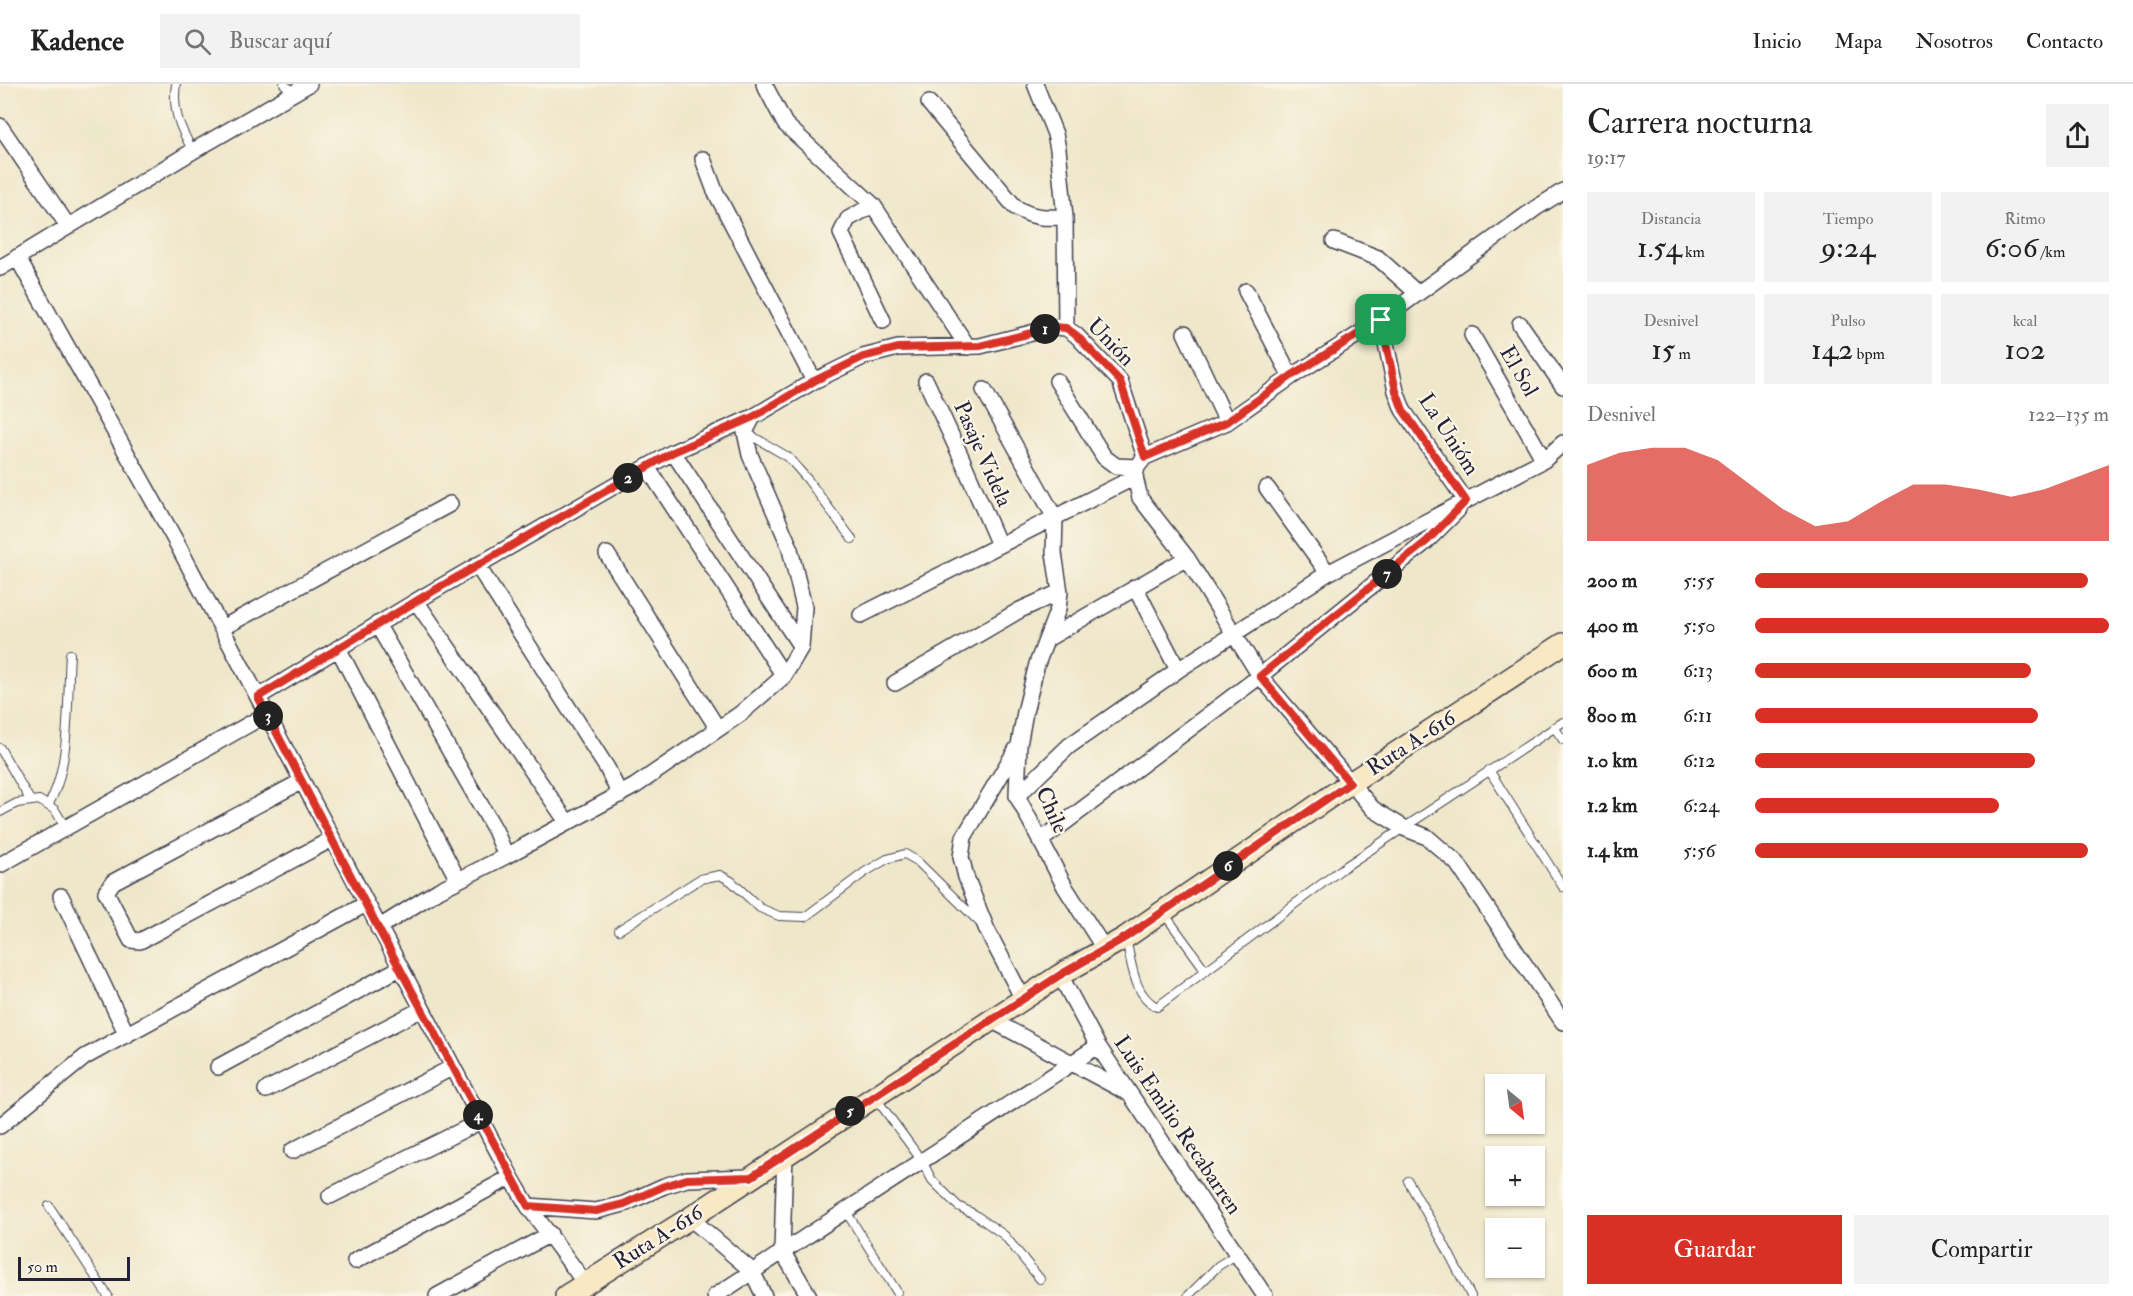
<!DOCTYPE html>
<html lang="es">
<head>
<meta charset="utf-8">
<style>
	:root { --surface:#fff; --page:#f2f2f2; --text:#222; --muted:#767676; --line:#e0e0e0; --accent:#d93025 }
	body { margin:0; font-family:"IM FELL Double Pica",serif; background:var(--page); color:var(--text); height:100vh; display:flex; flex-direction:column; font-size:22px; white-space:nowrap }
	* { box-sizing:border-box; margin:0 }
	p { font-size:20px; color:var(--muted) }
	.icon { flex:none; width:33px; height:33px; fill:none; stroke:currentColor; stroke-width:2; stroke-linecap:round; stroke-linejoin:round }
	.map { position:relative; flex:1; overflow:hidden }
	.sheet { display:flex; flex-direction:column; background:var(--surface); width:570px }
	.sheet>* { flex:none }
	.needle { width:39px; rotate:151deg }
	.tools { position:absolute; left:1485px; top:990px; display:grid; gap:12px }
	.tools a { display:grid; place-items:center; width:60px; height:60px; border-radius:0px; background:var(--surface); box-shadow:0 2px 4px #0004; font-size:30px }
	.scale { position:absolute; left:18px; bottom:15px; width:112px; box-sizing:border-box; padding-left:6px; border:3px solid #22223b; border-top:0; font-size:16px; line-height:21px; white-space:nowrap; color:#22223b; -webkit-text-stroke:4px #fcf5e5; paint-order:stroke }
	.pin { position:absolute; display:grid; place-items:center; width:51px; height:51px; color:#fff; margin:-26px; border-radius:12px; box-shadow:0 3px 9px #0006 }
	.km { position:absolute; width:30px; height:30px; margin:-15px; border-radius:50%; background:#222; color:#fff; font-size:16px; line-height:30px; text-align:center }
	.round { display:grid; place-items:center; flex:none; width:63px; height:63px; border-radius:0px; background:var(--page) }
	.headline { display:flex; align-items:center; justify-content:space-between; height:102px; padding:0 24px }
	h1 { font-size:33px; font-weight:600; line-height:45px }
	.stats { display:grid; grid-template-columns:repeat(3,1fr); gap:9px; height:102px; padding:6px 24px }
	.stats div { display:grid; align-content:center; border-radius:0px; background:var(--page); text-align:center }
	.stats b { font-size:30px; font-weight:600 }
	.stats small { font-size:16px; font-weight:400 }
	.stats p { font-size:16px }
	.chart { height:168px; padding:12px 24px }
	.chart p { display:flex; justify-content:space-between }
	.chart svg { width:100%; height:108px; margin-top:6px; fill:var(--accent); opacity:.7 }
	.button { display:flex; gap:12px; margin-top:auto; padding:12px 24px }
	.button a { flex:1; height:69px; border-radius:0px; background:var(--accent); color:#fff; font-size:24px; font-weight:600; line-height:69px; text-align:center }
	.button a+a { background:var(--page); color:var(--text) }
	ul { padding:0 24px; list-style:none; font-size:20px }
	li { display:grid; grid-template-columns:96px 72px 1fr; align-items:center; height:45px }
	li i { height:15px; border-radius:8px; background:var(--accent) }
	header { display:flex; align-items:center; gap:36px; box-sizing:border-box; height:84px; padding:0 30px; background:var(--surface); border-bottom:2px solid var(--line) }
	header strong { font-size:28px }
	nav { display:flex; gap:33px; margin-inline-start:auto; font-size:21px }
	.search { width:420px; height:54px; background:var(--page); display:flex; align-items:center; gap:15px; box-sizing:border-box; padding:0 21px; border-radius:0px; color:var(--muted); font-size:22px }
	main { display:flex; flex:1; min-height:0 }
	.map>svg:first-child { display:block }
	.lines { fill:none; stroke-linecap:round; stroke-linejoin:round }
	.service-casing { stroke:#414050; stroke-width:10 }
	.minor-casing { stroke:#414050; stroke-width:18 }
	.secondary-casing { stroke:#414050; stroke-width:24 }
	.service { stroke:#fff; stroke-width:8 }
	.minor { stroke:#fff; stroke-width:15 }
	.secondary { stroke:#f8e8c3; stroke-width:21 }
	.route-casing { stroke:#fff; stroke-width:12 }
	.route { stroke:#d93025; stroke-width:8 }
	.labels { text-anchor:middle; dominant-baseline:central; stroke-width:4.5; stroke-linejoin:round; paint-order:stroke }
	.street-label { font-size:22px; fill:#22223b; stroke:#fcf5e5 }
</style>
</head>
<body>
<header>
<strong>Kadence</strong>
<div class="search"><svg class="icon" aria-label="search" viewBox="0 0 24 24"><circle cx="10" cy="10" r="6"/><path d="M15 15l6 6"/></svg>Buscar aquí</div>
<nav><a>Inicio</a><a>Mapa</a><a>Nosotros</a><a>Contacto</a></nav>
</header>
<main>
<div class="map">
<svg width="1563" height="1212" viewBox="0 0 1563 1212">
	<rect width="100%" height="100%" fill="#fcf5e5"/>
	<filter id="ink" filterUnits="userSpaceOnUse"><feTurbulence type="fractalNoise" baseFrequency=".0167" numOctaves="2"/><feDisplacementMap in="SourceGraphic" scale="12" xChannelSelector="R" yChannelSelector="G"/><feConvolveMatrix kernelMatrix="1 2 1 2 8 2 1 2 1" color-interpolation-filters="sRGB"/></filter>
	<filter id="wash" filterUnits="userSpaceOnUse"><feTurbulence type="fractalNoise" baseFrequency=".008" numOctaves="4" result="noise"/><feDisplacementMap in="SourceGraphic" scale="24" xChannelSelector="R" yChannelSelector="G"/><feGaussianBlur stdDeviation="1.35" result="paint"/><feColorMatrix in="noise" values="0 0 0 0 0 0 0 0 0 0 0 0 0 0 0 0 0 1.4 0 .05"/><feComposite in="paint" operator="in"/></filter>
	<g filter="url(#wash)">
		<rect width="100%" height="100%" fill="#eee7ca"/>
	</g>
	<g filter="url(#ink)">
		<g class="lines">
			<g class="service-casing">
				<path id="service" d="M176,0C172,27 180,44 193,67
					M284,0L294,9
					M747,349L788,373L808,396L852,455
					M1554,643L1563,656
					M0,664L30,716
					M1489,686L1563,803
					M48,721C71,685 67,614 70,570
					M0,728L17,719L39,716L55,726L66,744
					M1163,828L1206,887
					M619,846L700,795L720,791L731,797L760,824L779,832L805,833L865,788L887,775L905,770L917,777L981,840
					M1126,855C1132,879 1133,911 1157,923L1343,784L1563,638
					M875,1013L922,1077L932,1096L958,1122L974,1130L1004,1151L1040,1195
					M1408,1097L1443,1158L1471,1212
					M49,1122L108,1212
					M845,1126L897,1208
					M1188,1212L1218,1182L1237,1170"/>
			</g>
			<g class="minor-casing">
				<path id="minor" d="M764,0L785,40L873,121L968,263
					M1035,0L1055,50L1058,65L1065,133L1066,244
					M929,19L1015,123C1032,134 1045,134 1065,133
					M0,42L68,142
					M703,75L715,107L814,297
					M873,121L848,135L841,149L883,237
					M1334,157L1378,174L1417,209
					M17,173L174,454L511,1093L528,1122L585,1199
					M0,184L193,67L309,0
					M1246,207L1291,293
					M1381,236L1396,307L1403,326L1466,417
					M1520,240L1563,302
					M1185,249L1227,338
					M1472,251L1544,376
					M926,297L961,373L999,461
					M1057,297L1104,373L1116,382L1137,383
					M984,306L1055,434L1054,469L1060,508L1058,525L1037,580L1025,628L1019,661L1017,712L1065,803L1105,866
					M673,368L801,563
					M1145,373L1227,338L1291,293L1381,236L1536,124L1563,107
					M647,383L784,592
					M1267,404L1328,489
					M607,470L718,645
					M477,481L607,684L620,711
					M1135,503L1178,586
					M416,517L567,738
					M861,531L1135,393
					M377,540L495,746L506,772
					M222,544L450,420
					M1047,555L1187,474
					M338,564L458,796
					M895,599L1020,526L1060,508
					M258,613L423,513L647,383L673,368L753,333
					M1017,664L964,753L961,773L966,793L987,846L1023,915
					M302,697L113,798L106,808L131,856L140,857L332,755
					M1017,712L1069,662L1178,586L1328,489L1544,376L1563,359
					M1040,757L1260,592L1427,457L1458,426
					M0,781L267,630
					M61,812L127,951
					M378,844L439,806L506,772L635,702L740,630L784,592L801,563L804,523L789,461L750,371L745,348L753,333L814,297L863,273L898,264L980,262L1055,243L1066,244L1076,251L1120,297L1145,373L1137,383L1135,393L1140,414L1187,474L1260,592L1373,725L1404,744L1427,753L1457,779L1563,938
					M1060,891L1098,962L1265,1212
					M991,936L1128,1009
					M218,983L400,884
					M266,1006L422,925
					M0,1042L85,973L366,820
					M292,1067L453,983
					M785,1069L782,1167L809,1212
					M330,1112L481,1037
					M528,1122L596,1127L624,1120L664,1102L687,1095L751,1093
					M690,1134L752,1187L764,1212
					M355,1177L511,1093
					M437,1212L550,1150
					M715,1212L1098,962"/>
			</g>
			<g class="secondary-casing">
				<path id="secondary" d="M566,1212L690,1134L1060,891L1126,853L1350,699L1563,560"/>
			</g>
			<use href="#service" class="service"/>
			<use href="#minor" class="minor"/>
			<use href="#secondary" class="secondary"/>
		</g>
	</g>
	<g class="lines" filter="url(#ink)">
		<g class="route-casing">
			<path id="route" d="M1381,236L1396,307L1403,326L1466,417L1427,457L1260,592L1350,699L1126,853L1060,891L751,1093L687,1095L664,1102L624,1120L596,1127L528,1122L378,844L258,613L423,513L673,368L753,333L814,297L863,273L898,264L980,262L1055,243L1066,244L1076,251L1120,297L1145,373L1227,338L1291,292Z"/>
		</g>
		<use href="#route" class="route"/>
	</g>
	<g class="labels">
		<g class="street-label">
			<text transform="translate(1111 258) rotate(46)">Unión</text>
			<text transform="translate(1519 287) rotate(60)">El Sol</text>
			<text transform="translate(1449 350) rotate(57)">La Unióm</text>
			<text transform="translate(983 370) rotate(66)">Pasaje Videla</text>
			<text transform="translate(1411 659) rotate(-33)">Ruta A-616</text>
			<text transform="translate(1052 726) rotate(66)">Chile</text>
			<text transform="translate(1178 1041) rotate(56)">Luis Emilio Recabarren</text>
			<text transform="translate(658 1153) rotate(-32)">Ruta A-616</text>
		</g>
	</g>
</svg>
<div class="tools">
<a><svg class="needle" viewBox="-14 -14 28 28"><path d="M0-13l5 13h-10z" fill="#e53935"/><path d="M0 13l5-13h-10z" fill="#767676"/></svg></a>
<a>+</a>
<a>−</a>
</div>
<div class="scale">50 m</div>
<div class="pin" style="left:1381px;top:236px;background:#1e9e55"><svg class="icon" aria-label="arrive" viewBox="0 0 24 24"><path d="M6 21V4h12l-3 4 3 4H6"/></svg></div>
<b class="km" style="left:1045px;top:245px">1</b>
<b class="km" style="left:628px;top:394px">2</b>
<b class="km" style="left:268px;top:632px">3</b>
<b class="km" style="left:478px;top:1031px">4</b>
<b class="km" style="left:850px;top:1027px">5</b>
<b class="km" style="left:1228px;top:782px">6</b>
<b class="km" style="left:1387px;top:490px">7</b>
</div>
<section class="sheet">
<div class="headline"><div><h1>Carrera nocturna</h1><p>19:17</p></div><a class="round"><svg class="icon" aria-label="share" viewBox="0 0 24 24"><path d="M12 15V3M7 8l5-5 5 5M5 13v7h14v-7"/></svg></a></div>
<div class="stats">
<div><p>Distancia</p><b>1.54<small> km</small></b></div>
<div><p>Tiempo</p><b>9:24</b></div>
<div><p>Ritmo</p><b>6:06<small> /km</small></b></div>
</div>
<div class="stats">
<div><p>Desnivel</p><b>15<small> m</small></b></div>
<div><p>Pulso</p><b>142<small> bpm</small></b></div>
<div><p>kcal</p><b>102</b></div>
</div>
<div class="chart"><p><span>Desnivel</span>122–135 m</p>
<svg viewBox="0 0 160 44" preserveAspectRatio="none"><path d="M0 44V13L10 8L20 6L30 6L40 11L50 21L60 31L70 38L80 36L90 28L100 21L110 21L120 23L130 26L140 23L150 18L160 13V44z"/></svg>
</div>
<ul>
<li><b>200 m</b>5:55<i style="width:94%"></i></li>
<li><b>400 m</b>5:50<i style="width:100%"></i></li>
<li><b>600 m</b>6:13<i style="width:78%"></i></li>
<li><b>800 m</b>6:11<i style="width:80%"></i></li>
<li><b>1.0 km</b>6:12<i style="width:79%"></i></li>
<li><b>1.2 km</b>6:24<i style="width:69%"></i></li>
<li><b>1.4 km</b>5:56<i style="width:94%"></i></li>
</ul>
<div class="button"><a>Guardar</a><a>Compartir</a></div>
</section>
</main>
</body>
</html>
